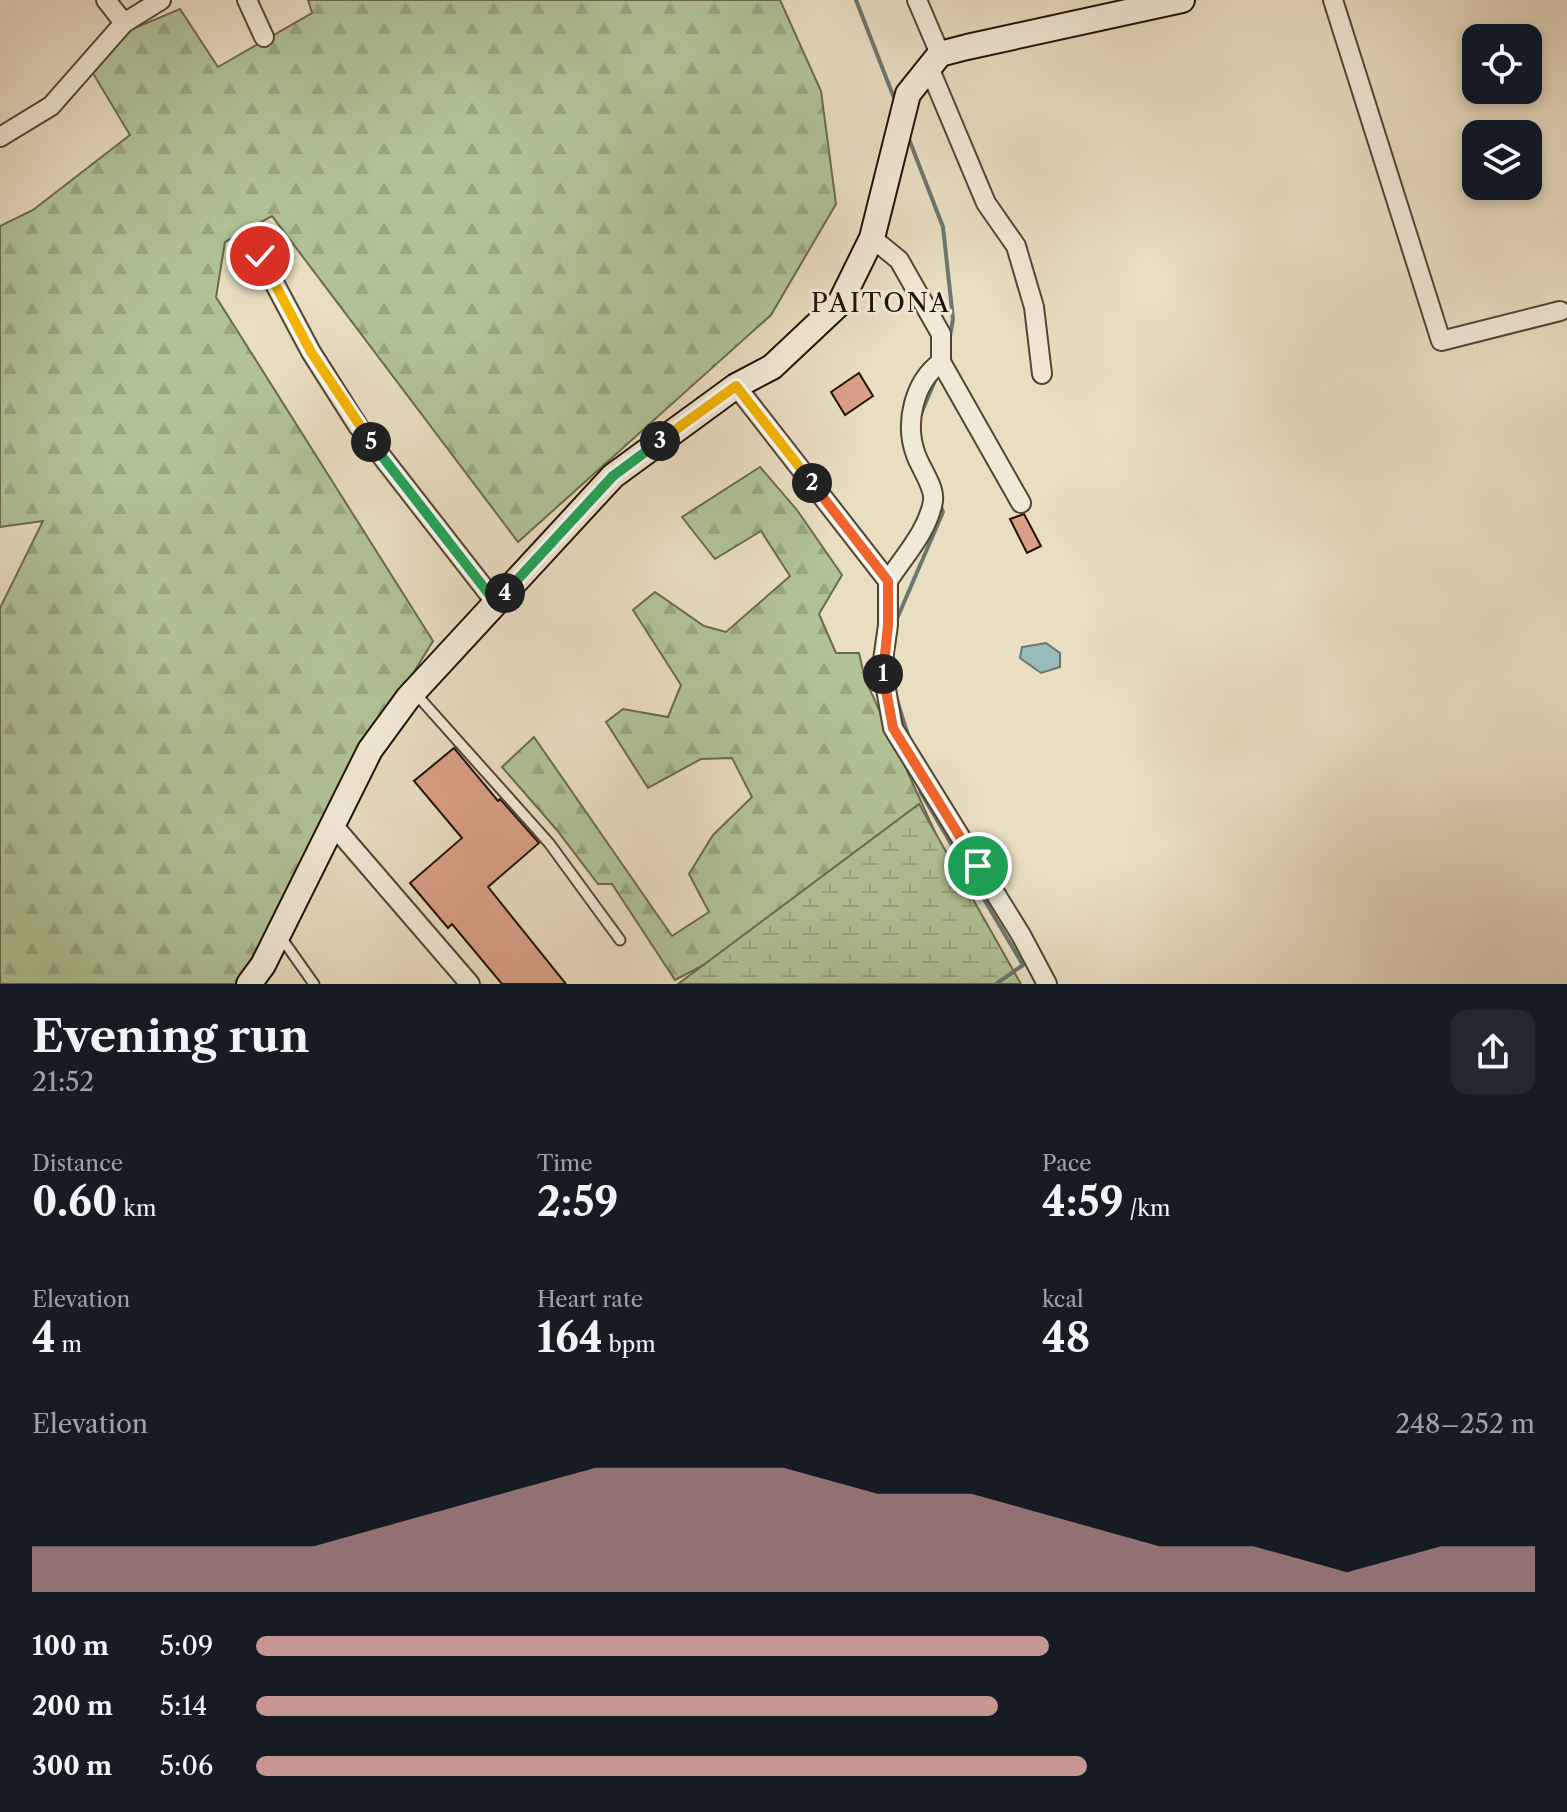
<!DOCTYPE html>
<html lang="en">
<head>
<meta charset="utf-8">
<style>
	:root { --surface:#171b24; --page:#242831; --text:#f1f3f6; --muted:#9ea1a6; --accent:#c59692 }
	body { margin:0; font-family:"Libre Caslon Text",serif; background:var(--page); color:var(--text); height:100vh; display:flex; flex-direction:column; font-size:30px; white-space:nowrap }
	* { box-sizing:border-box; margin:0 }
	p { font-size:26px; color:var(--muted) }
	.icon { flex:none; width:44px; height:44px; fill:none; stroke:currentColor; stroke-width:2; stroke-linecap:round; stroke-linejoin:round }
	.map { position:relative; height:984px; overflow:hidden }
	.side { display:flex; flex-direction:column; background:var(--surface); flex:1 }
	.side>* { flex:none }
	.fabs { position:absolute; left:1462px; top:24px; display:grid; gap:16px }
	.fabs a { display:grid; place-items:center; width:80px; height:80px; border-radius:16px; background:var(--surface); box-shadow:0 4px 12px #0003; font-size:40px }
	.pin { position:absolute; display:grid; place-items:center; width:68px; height:68px; color:#fff; margin:-34px; border:4px solid #fff; border-radius:50%; box-shadow:0 2px 8px #0007 }
	.km { position:absolute; width:40px; height:40px; margin:-20px; border-radius:50%; background:#222; color:#fff; font-size:22px; line-height:40px; text-align:center }
	.round { display:grid; place-items:center; flex:none; width:84px; height:84px; border-radius:16px; background:var(--page) }
	.overview { display:flex; align-items:center; justify-content:space-between; height:136px; padding:0 32px }
	h1 { font-size:44px; font-weight:700; line-height:60px }
	.figures { display:grid; grid-template-columns:repeat(3,1fr); gap:12px; height:136px; padding:8px 32px }
	.figures div { display:grid; align-content:center }
	.figures b { font-size:40px; font-weight:700 }
	.figures small { font-size:22px; font-weight:400 }
	.figures p { font-size:22px }
	.chart { height:224px; padding:16px 32px }
	.chart p { display:flex; justify-content:space-between }
	.chart svg { width:100%; height:144px; margin-top:8px; fill:var(--accent); opacity:.7 }
	ul { padding:0 32px; list-style:none; font-size:26px }
	li { display:grid; grid-template-columns:128px 96px 1fr; align-items:center; height:60px }
	li i { height:20px; border-radius:10px; background:var(--accent) }
	.map>svg:first-child { display:block }
	.forest { fill:url(#forest-firs); stroke:#6a6a4d; stroke-width:2 }
	.wetland { fill:url(#wetland-marsh); stroke:#6a6a4d; stroke-width:2 }
	.water { fill:#99bbb9; stroke:#6a7770; stroke-width:2 }
	.lines { fill:none; stroke-linecap:round; stroke-linejoin:round }
	.stream { stroke:#6a7770; stroke-width:4 }
	.building { fill:#da9f87; stroke:#231203; stroke-width:2 }
	.lane-casing { stroke:#544533; stroke-width:13 }
	.street-casing { stroke:#544533; stroke-width:22 }
	.secondary-casing { stroke:#231203; stroke-width:28 }
	.lane { stroke:#f1e9d7; stroke-width:9 }
	.street { stroke:#f1e9d7; stroke-width:18 }
	.secondary { stroke:#f1e9d7; stroke-width:24 }
	.split-1-casing { stroke:#fff; stroke-width:16 }
	.split-2-casing { stroke:#fff; stroke-width:16 }
	.split-3-casing { stroke:#fff; stroke-width:16 }
	.split-4-casing { stroke:#fff; stroke-width:16 }
	.split-5-casing { stroke:#fff; stroke-width:16 }
	.split-6-casing { stroke:#fff; stroke-width:16 }
	.split-1 { stroke:#f0652b; stroke-width:10 }
	.split-2 { stroke:#f0652b; stroke-width:10 }
	.split-3 { stroke:#f5b400; stroke-width:10 }
	.split-4 { stroke:#22a559; stroke-width:10 }
	.split-5 { stroke:#22a559; stroke-width:10 }
	.split-6 { stroke:#f5b400; stroke-width:10 }
	.labels { text-anchor:middle; dominant-baseline:central; stroke-width:6; stroke-linejoin:round; paint-order:stroke }
	.neighbourhood-label { font-size:26px; letter-spacing:2px; fill:#231203; stroke:#f1e9d7 }
</style>
</head>
<body>
<div class="map">
<svg width="1567" height="984" viewBox="0 0 1567 984">
	<defs>
		<pattern id="forest-firs" width="22" height="20" patternUnits="userSpaceOnUse" patternTransform="scale(2)"><rect width="22" height="20" fill="#b1c297"/><path d="M5 1l3.5 6h-7zM16 11l3.5 6h-7z" fill="#98a680"/></pattern>
		<pattern id="wetland-marsh" width="20" height="14" patternUnits="userSpaceOnUse" patternTransform="scale(2)"><rect width="20" height="14" fill="#b1c297"/><path d="M1 5h8M5 5V1M11 12h8M15 12V8" fill="none" stroke="#98a680"/></pattern>
	</defs>
	<rect width="100%" height="100%" fill="#e9ddc2"/>
	<filter id="stains"><feTurbulence type="fractalNoise" baseFrequency=".0025" numOctaves="4"/><feColorMatrix values="0 0 0 0 .2 0 0 0 0 .09 0 0 0 0 .02 0 0 0 .5 -.17"/></filter>
	<radialGradient id="worn" r=".72"><stop offset=".6" stop-color="#630" stop-opacity="0"/><stop offset="1" stop-color="#630" stop-opacity=".3"/></radialGradient>
	<path class="forest" d="M308,0H780L821,91L836,204L771,315L518,542L272,216L225,242L216,297L433,641L321,823L256,956L238,984H0V608L43,521L0,527V226L33,210L130,135L91,70L130,30L180,9L218,67L312,13Z
		M760,467L797,510L842,575L819,614L836,653H859L865,679L940,843L675,980L612,884H598L556,829L502,767L534,737L672,936L709,912L689,874L713,835L752,797L732,758L701,759L648,788L606,722L623,709L668,717L681,685L633,610L655,592L704,626L726,632L790,576L761,531L715,559L682,517Z"/>
	<path class="wetland" d="M919,804L1021,984H678Z"/>
	<path class="water" d="M1046,643L1060,653V667L1041,673L1020,658L1022,647Z"/>
	<g class="lines">
		<path class="stream" d="M856,0L896,103
			M907,134L943,227L953,319L949,342
			M920,416L937,376
			M896,621L943,512L940,504
			M892,676L893,649
			M897,700L910,741
			M919,785L921,793L1023,965L996,984"/>
	</g>
	<path class="building" d="M859,373L873,396L845,415L831,392Z
		M1024,514L1041,546L1027,553L1010,519Z
		M454,748L498,801L500,799L539,843L488,887L566,984H502L452,924L448,928L410,883L462,838L414,781Z"/>
	<g class="lines">
		<g class="lane-casing">
			<path id="lane" d="M416,694L549,843L620,940
				M280,936L314,984"/>
		</g>
		<g class="street-casing">
			<path id="street" d="M106,0L124,23
				M247,0L264,37
				M917,0L940,54
				M1333,0L1441,341L1560,311
				M928,65L986,203L1016,246L1034,307L1042,374
				M0,137L51,106L124,23L161,0
				M872,238L899,260L941,334V362C914,382 904,423 916,455C921,469 935,487 933,501C928,531 904,556 888,581
				M260,256L311,352L358,426L496,603
				M941,362L1021,503
				M736,386L888,581V625L882,667L893,728L1021,935L1047,984
				M333,825L470,984"/>
		</g>
		<g class="secondary-casing">
			<path id="secondary" d="M249,984L263,965L370,750L408,698L613,476L736,386L772,367L840,303L872,238L908,94L940,54L967,47L1182,0"/>
		</g>
		<use href="#lane" class="lane"/>
		<use href="#street" class="street"/>
		<use href="#secondary" class="secondary"/>
	</g>
	<g class="lines">
		<g class="split-1-casing">
			<path id="split-1" d="M883,674L893,728L978,866"/>
		</g>
		<g class="split-2-casing">
			<path id="split-2" d="M812,483L888,581V625L883,674"/>
		</g>
		<g class="split-3-casing">
			<path id="split-3" d="M660,441L736,386L812,483"/>
		</g>
		<g class="split-4-casing">
			<path id="split-4" d="M505,593L613,476L660,441"/>
		</g>
		<g class="split-5-casing">
			<path id="split-5" d="M371,442L496,603L505,593"/>
		</g>
		<g class="split-6-casing">
			<path id="split-6" d="M260,256L311,352L371,442"/>
		</g>
		<use href="#split-1" class="split-1"/>
		<use href="#split-2" class="split-2"/>
		<use href="#split-3" class="split-3"/>
		<use href="#split-4" class="split-4"/>
		<use href="#split-5" class="split-5"/>
		<use href="#split-6" class="split-6"/>
	</g>
	<g class="labels">
		<g class="neighbourhood-label">
			<text x="881" y="303">PAITONA</text>
		</g>
	</g>
	<rect width="100%" height="100%" filter="url(#stains)"/>
	<rect width="100%" height="100%" fill="url(#worn)"/>
</svg>
<div class="fabs">
<a><svg class="icon" aria-label="locate" viewBox="0 0 24 24"><circle cx="12" cy="12" r="6"/><path d="M12 2v4M12 18v4M2 12h4M18 12h4"/></svg></a>
<a><svg class="icon" aria-label="layers" viewBox="0 0 24 24"><path d="M12 4l9 5-9 5-9-5zM3 14l9 5 9-5"/></svg></a>
</div>
<div class="pin" style="left:978px;top:866px;background:#1e9e55"><svg class="icon" aria-label="arrive" viewBox="0 0 24 24"><path d="M6 21V4h12l-3 4 3 4H6"/></svg></div>
<div class="pin" style="left:260px;top:256px;background:#d93025"><svg class="icon" aria-label="check" viewBox="0 0 24 24"><path d="M5 12l5 5 9-10"/></svg></div>
<b class="km" style="left:883px;top:674px">1</b>
<b class="km" style="left:812px;top:483px">2</b>
<b class="km" style="left:660px;top:441px">3</b>
<b class="km" style="left:505px;top:593px">4</b>
<b class="km" style="left:371px;top:442px">5</b>
</div>
<section class="side">
<div class="overview"><div><h1>Evening run</h1><p>21:52</p></div><a class="round"><svg class="icon" aria-label="share" viewBox="0 0 24 24"><path d="M12 15V3M7 8l5-5 5 5M5 13v7h14v-7"/></svg></a></div>
<div class="figures">
<div><p>Distance</p><b>0.60<small> km</small></b></div>
<div><p>Time</p><b>2:59</b></div>
<div><p>Pace</p><b>4:59<small> /km</small></b></div>
</div>
<div class="figures">
<div><p>Elevation</p><b>4<small> m</small></b></div>
<div><p>Heart rate</p><b>164<small> bpm</small></b></div>
<div><p>kcal</p><b>48</b></div>
</div>
<div class="chart"><p><span>Elevation</span>248–252 m</p>
<svg viewBox="0 0 160 44" preserveAspectRatio="none"><path d="M0 44V30L10 30L20 30L30 30L40 22L50 14L60 6L70 6L80 6L90 14L100 14L110 22L120 30L130 30L140 38L150 30L160 30V44z"/></svg>
</div>
<ul>
<li><b>100 m</b>5:09<i style="width:62%"></i></li>
<li><b>200 m</b>5:14<i style="width:58%"></i></li>
<li><b>300 m</b>5:06<i style="width:65%"></i></li>
</ul>
</section>
</body>
</html>
